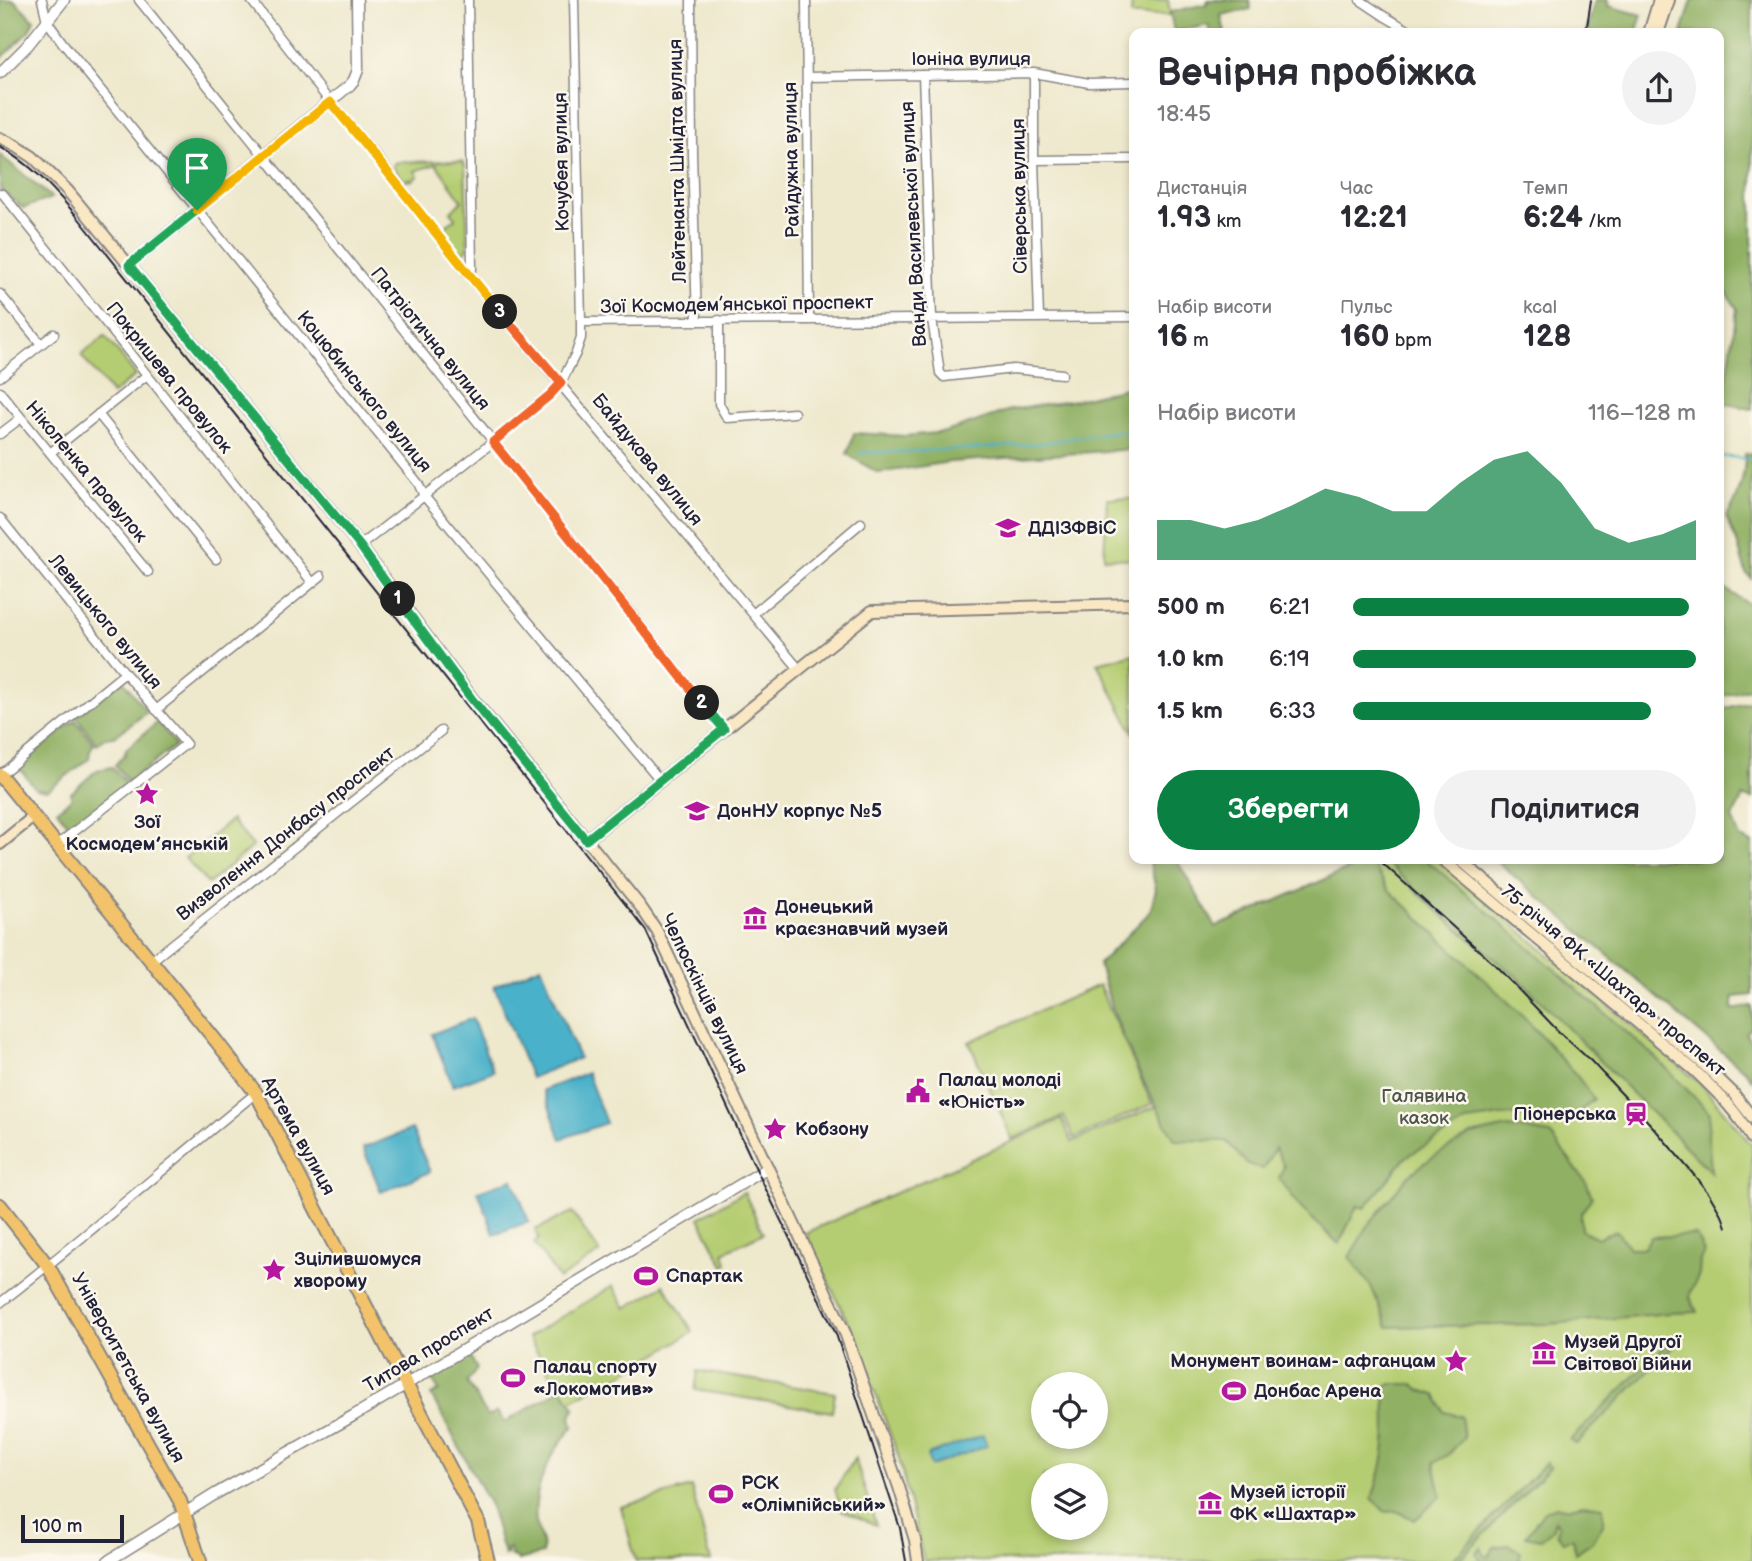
<!DOCTYPE html>
<html lang="uk">
<head>
<meta charset="utf-8">
<style>
	:root { --surface:#fff; --page:#f2f2f3; --text:#2b2b33; --muted:#7c7c81; --accent:#0b8043 }
	body { margin:0; font-family:"Balsamiq Sans",sans-serif; background:var(--page); color:var(--text); height:100vh; display:flex; flex-direction:column; font-size:26px; white-space:nowrap }
	* { box-sizing:border-box; margin:0 }
	p { font-size:23px; color:var(--muted) }
	.icon { flex:none; width:38px; height:38px; fill:none; stroke:currentColor; stroke-width:2; stroke-linecap:round; stroke-linejoin:round }
	.map { position:relative; flex:1; overflow:hidden }
	.details { position:absolute; left:1129px; top:28px; width:595px; height:836px; display:flex; flex-direction:column; background:var(--surface); border-radius:14px; box-shadow:0 4px 10px #0003 }
	.details>* { flex:none }
	.fabs { position:absolute; left:1031px; top:1372px; display:grid; gap:14px }
	.fabs a { display:grid; place-items:center; width:77px; height:77px; border-radius:50%; background:var(--surface); box-shadow:0 4px 10px #0003; font-size:35px }
	.scale { position:absolute; left:21px; bottom:18px; width:103px; box-sizing:border-box; padding-left:7px; border:4px solid #22223b; border-top:0; font-size:19px; line-height:24px; white-space:nowrap; color:#22223b; -webkit-text-stroke:5px #fbf7ec; paint-order:stroke }
	.pin { position:absolute; display:grid; place-items:center; width:60px; height:60px; color:#fff; margin:-72px -30px; border-radius:50% 50% 50% 0; rotate:-45deg; box-shadow:0 0 7px #0007 }
	.pin .icon { rotate:45deg }
	.km { position:absolute; width:35px; height:35px; margin:-18px; border-radius:50%; background:#222; color:#fff; font-size:19px; line-height:35px; text-align:center }
	.round { display:grid; place-items:center; flex:none; width:74px; height:74px; border-radius:37px; background:var(--page) }
	.summary { display:flex; align-items:center; justify-content:space-between; height:119px; padding:0 28px }
	h1 { font-size:38px; font-weight:800; line-height:52px }
	.figures { display:grid; grid-template-columns:repeat(3,1fr); gap:10px; height:119px; padding:7px 28px }
	.figures div { display:grid; align-content:center }
	.figures b { font-size:30px; font-weight:800 }
	.figures small { font-size:19px; font-weight:400 }
	.figures p { font-size:19px }
	.chart { height:196px; padding:14px 28px }
	.chart p { display:flex; justify-content:space-between }
	.chart svg { width:100%; height:126px; margin-top:7px; fill:var(--accent); opacity:.7 }
	.action { display:flex; gap:14px; margin-top:auto; padding:14px 28px }
	.action a { flex:1; height:80px; border-radius:42px; background:var(--accent); color:#fff; font-size:28px; font-weight:800; line-height:80px; text-align:center }
	.action a+a { background:var(--page); color:var(--text) }
	ul { padding:0 28px; list-style:none; font-size:23px }
	li { display:grid; grid-template-columns:112px 84px 1fr; align-items:center; height:52px }
	li i { height:18px; border-radius:9px; background:var(--accent) }
	.map>svg:first-child { display:block }
	.green { fill:#b5cd72; stroke:#6c7856; stroke-width:2; fill-rule:evenodd }
	.forest { fill:#90b064; stroke:#596950; stroke-width:2 }
	.water { fill:#4ab1c9; stroke:#366a82; stroke-width:2 }
	.lines { fill:none; stroke-linecap:round; stroke-linejoin:round }
	.stream { stroke:#4ab1c9; stroke-width:2 }
	.minor-casing { stroke:#888584; stroke-width:11 }
	.tertiary-casing { stroke:#888584; stroke-width:13 }
	.secondary-casing { stroke:#888584; stroke-width:14 }
	.primary-casing { stroke:#888584; stroke-width:16 }
	.minor { stroke:#fff; stroke-width:8 }
	.tertiary { stroke:#fff; stroke-width:10 }
	.secondary { stroke:#fae7c3; stroke-width:10 }
	.primary { stroke:#f2c36a; stroke-width:12 }
	.tram { stroke:#22223b; stroke-width:2 }
	.rail { stroke:#22223b; stroke-width:2 }
	.split-1-casing { stroke:#fff; stroke-width:14 }
	.split-2-casing { stroke:#fff; stroke-width:14 }
	.split-3-casing { stroke:#fff; stroke-width:14 }
	.split-4-casing { stroke:#fff; stroke-width:14 }
	.split-1 { stroke:#22a559; stroke-width:9 }
	.split-2 { stroke:#22a559; stroke-width:9 }
	.split-3 { stroke:#f0652b; stroke-width:9 }
	.split-4 { stroke:#f5b400; stroke-width:9 }
	.labels { text-anchor:middle; dominant-baseline:central; stroke-width:5; stroke-linejoin:round; paint-order:stroke }
	.street-label { font-size:19px; fill:#22223b; stroke:#fbf7ec }
	.poi-label { font-size:19px; font-weight:bold; fill:#22223b; stroke:#fbf7ec; text-anchor:start }
	.park-label { font-size:19px; fill:#4e554c; stroke:#fbf7ec }
</style>
</head>
<body>
<div class="map">
<svg width="1752" height="1561" viewBox="0 0 1752 1561">
	<rect width="100%" height="100%" fill="#fbf7ec"/>
	<filter id="ink" filterUnits="userSpaceOnUse"><feTurbulence type="fractalNoise" baseFrequency=".0143" numOctaves="2"/><feDisplacementMap in="SourceGraphic" scale="14" xChannelSelector="R" yChannelSelector="G"/><feConvolveMatrix kernelMatrix="1 2 1 2 8 2 1 2 1" color-interpolation-filters="sRGB"/></filter>
	<filter id="wash" filterUnits="userSpaceOnUse"><feTurbulence type="fractalNoise" baseFrequency=".00686" numOctaves="4" result="noise"/><feDisplacementMap in="SourceGraphic" scale="28" xChannelSelector="R" yChannelSelector="G"/><feGaussianBlur stdDeviation="1.57" result="paint"/><feColorMatrix in="noise" values="0 0 0 0 0 0 0 0 0 0 0 0 0 0 0 0 0 1.4 0 .05"/><feComposite in="paint" operator="in"/></filter>
	<g filter="url(#wash)">
		<rect width="100%" height="100%" fill="#eee8cc"/>
		<path class="green" d="M1132,0H1168L1170,15H1131Z
			M458,161L463,162L465,166L468,246V249L463,253L459,252L441,230L455,219L451,211L462,201L436,164L415,171L418,176L411,181L409,179L405,182L393,167L394,163L399,162Z
			M105,336L136,375L112,394L81,355Z
			M1107,498L1134,499V559L1104,558Z
			M1134,654V734L1097,663Z
			M231,820L253,846L208,884L185,858Z
			M1370,859H1436L1703,1086L1752,1145V1561H924L898,1455L853,1333L805,1233L1062,1119L1072,1142L1183,1095L1216,928ZM1043,1384H1096V1437H1043ZM1043,1475H1096V1528H1043Z
			M1099,985L1152,1104L1074,1138L1064,1116L1012,1139L969,1042Z
			M744,1192L763,1233L724,1252L727,1263L724,1266L699,1218Z
			M572,1212L600,1253L559,1279L534,1243L539,1239L535,1230Z
			M664,1285L693,1332L606,1384L604,1382L568,1403L528,1337L613,1286L626,1308Z
			M698,1371L835,1393L832,1412L695,1390Z
			M855,1458L876,1525L841,1510L835,1489Z
			M691,1487L711,1561H636L621,1507Z"/>
		<path class="forest" d="M0,0H14L34,20L29,31L0,60Z
			M1209,0H1249L1251,9L1221,15L1225,33H1210L1208,25L1174,32L1170,12L1207,4V1Z
			M1595,0H1608V6L1642,15L1636,33H1586Z
			M1692,0H1752V409L1723,403L1737,309L1719,280L1718,33H1682Z
			M0,155L52,198L23,208L0,189Z
			M1134,386V449L950,462L878,473L847,454L854,433L905,436L946,432L1010,410L1076,400Z
			M1752,453V579L1746,573L1737,542L1726,517C1739,498 1745,477 1745,454Z
			M1719,585L1752,606V688L1719,697Z
			M123,680L147,712L114,737H106L97,744L76,716Z
			M1752,701V799L1743,797L1732,818L1740,838L1752,843V995L1734,997L1732,1010L1752,1006V1026L1746,1034L1752,1044V1080L1747,1073L1494,859H1718L1719,710Z
			M75,720L94,744L90,750L89,759L48,790L36,789L18,766Z
			M158,722L176,745L129,782L115,765L125,754L126,749Z
			M112,767L127,784L72,829L57,810L71,799V793L97,770Z
			M1149,859H1176L1216,927L1370,860L1389,890L1524,1017L1577,1076L1594,1099L1569,1121L1508,1115L1468,1121L1406,1157L1365,1208L1357,1206L1339,1244L1300,1207L1279,1178L1284,1166L1275,1148L1263,1169L1247,1164L1226,1141L1175,1140C1143,1084 1115,1028 1099,964L1150,912L1156,889Z
			M1383,859H1425L1493,916L1655,1057L1710,1113L1708,1134L1711,1172L1517,977L1445,918Z
			M1508,1127L1550,1134L1587,1184L1592,1197L1581,1214V1230L1598,1238L1617,1231L1629,1248H1644L1651,1237L1696,1235L1704,1253L1700,1260L1699,1275L1691,1291L1690,1297L1697,1312L1670,1313L1550,1324L1388,1327L1372,1288L1349,1257L1369,1224L1408,1176L1430,1159L1471,1135Z
			M1667,1344L1672,1348L1576,1444L1570,1440Z
			M467,1352L477,1369L467,1382L488,1417L497,1412L505,1422L562,1388L575,1408L571,1416L573,1427C551,1451 532,1488 536,1522C538,1533 545,1544 542,1554L518,1560L511,1556L509,1548L506,1549L507,1554L504,1555L490,1505L431,1395L439,1391L430,1376Z
			M1391,1384H1413L1420,1390L1436,1395L1444,1412L1461,1416L1464,1438L1448,1455L1434,1463L1441,1496L1415,1520L1397,1511L1385,1512L1372,1498C1387,1458 1387,1433 1385,1391L1386,1387Z
			M1546,1463L1550,1467L1458,1561H1451Z
			M1583,1504L1603,1507V1525L1592,1542L1575,1553L1572,1538L1563,1541L1557,1533L1559,1526L1555,1520L1552,1530L1541,1539L1526,1536L1544,1511L1556,1507L1566,1508Z
			M1508,1545L1521,1551L1519,1561H1481L1476,1553L1481,1547L1484,1556H1489L1494,1547Z"/>
		<path class="water" d="M541,966L579,1058L531,1078L494,986Z
			M472,1018L493,1071L453,1086L432,1034Z
			M587,1073L606,1123L561,1139L543,1090Z
			M412,1129L430,1172L381,1192L363,1148Z
			M513,1179L529,1222L494,1234L478,1191Z
			M983,1435L987,1446L931,1466L927,1455Z"/>
		<g class="lines">
			<path class="stream" d="M859,453C917,451 975,450 1032,444C1066,441 1099,431 1134,431
				M1718,456L1752,459"/>
		</g>
	</g>
	<g filter="url(#ink)">
		<g class="lines">
			<g class="minor-casing">
				<path id="minor" d="M42,0L47,21L62,42L418,483L424,496L660,780
					M139,0L724,729
					M251,0L330,102L378,158L467,273L799,669
					M574,0L581,322
					M691,0L692,153L697,321
					M806,0L809,320
					M1360,0L1384,16L1413,33
					M1034,73V160L1039,318
					M923,75L932,319L940,373L944,377L1013,369L1062,374
					M807,77L1034,73L1089,83L1134,82
					M1034,160L1134,159
					M0,193L3,194L312,582
					M467,273L472,269L468,0
					M0,294L41,344
					M719,320V404L727,418L794,413
					M0,377L54,334
					M0,392L148,572
					M98,414L216,559
					M0,434L21,418
					M50,453L147,375
					M0,518L125,673L186,744L57,845
					M360,546L493,442L549,395L561,383L576,353L581,338V322L1134,317
					M753,614L861,523
					M156,710L321,576
					M0,775L125,673
					M150,962L441,731
					M0,1303C87,1236 170,1163 256,1093"/>
			</g>
			<g class="tertiary-casing">
				<path id="tertiary" d="M0,73L27,46L64,0
					M129,265L350,85L354,80L358,70L357,0
					M108,1561L217,1493L353,1416L768,1168"/>
			</g>
			<g class="secondary-casing">
				<path id="secondary" d="M1649,33L1659,0
					M1658,33L1669,0
					M0,138L16,146L33,157L67,190L360,546L471,697L640,906L657,931L846,1335L899,1487L915,1540L918,1561
					M586,840L872,611L1134,604
					M0,844L33,817
					M1442,859L1694,1070C1716,1091 1738,1112 1752,1139
					M1459,859L1701,1062L1733,1093L1752,1117"/>
			</g>
			<g class="primary-casing">
				<path id="primary" d="M0,775L217,1042L256,1093L267,1114L406,1384L473,1512L478,1521L488,1561
					M0,1205L48,1266L180,1501L200,1561"/>
			</g>
			<use href="#minor" class="minor"/>
			<use href="#tertiary" class="tertiary"/>
			<use href="#secondary" class="secondary"/>
			<use href="#primary" class="primary"/>
			<path class="tram" d="M0,147C32,164 53,189 76,215L645,929L758,1173L836,1334L900,1528L906,1561"/>
			<path class="rail" d="M1586,33L1591,0
				M1378,859L1495,965L1560,1033L1591,1061L1653,1127L1694,1175L1709,1194L1723,1218L1726,1227"/>
		</g>
	</g>
	<g class="lines" filter="url(#ink)">
		<g class="split-1-casing">
			<path id="split-1" d="M197,210L129,265L360,546L398,599"/>
		</g>
		<g class="split-2-casing">
			<path id="split-2" d="M398,599L471,698L586,840L724,729L702,703"/>
		</g>
		<g class="split-3-casing">
			<path id="split-3" d="M500,312L561,383L550,395L493,442L702,703"/>
		</g>
		<g class="split-4-casing">
			<path id="split-4" d="M197,210L330,102C388,170 442,243 500,312"/>
		</g>
		<use href="#split-1" class="split-1"/>
		<use href="#split-2" class="split-2"/>
		<use href="#split-3" class="split-3"/>
		<use href="#split-4" class="split-4"/>
	</g>
	<defs>
		<g id="university-bare" transform="scale(1.89)"><path d="M0-5L7-2L0 1L-7-2ZM-4 1L0 2.5L4 1V4Q0 6-4 4Z" fill="#b5179e" stroke="#fbf7ec" stroke-width="2.5" paint-order="stroke"/></g>
		<g id="sight-bare" transform="scale(1.89)"><path d="M0-6L1.8-2.2L6-1.7L2.9 1.2L3.7 5.4L0 3.3L-3.7 5.4L-2.9 1.2L-6-1.7L-1.8-2.2Z" fill="#b5179e" stroke="#fbf7ec" stroke-width="2.5" paint-order="stroke"/></g>
		<g id="museum-bare" transform="scale(1.89)"><path d="M0-6L6-3V-2H-6V-3ZM-5-1h2V3h-2ZM-1-1h2V3h-2ZM3-1h2V3H3ZM-6 4H6V6H-6Z" fill="#b5179e" stroke="#fbf7ec" stroke-width="2.5" paint-order="stroke"/></g>
		<g id="civic-bare" transform="scale(1.89)"><path d="M-.6-6.5H3V-4.5H.6V-3L4-1V1h2V6H-6V1h2V-1L-.6-3ZM-1.2 2.5V6h2.4V2.5Z" fill="#b5179e" stroke="#fbf7ec" stroke-width="2.5" paint-order="stroke"/></g>
		<g id="station-bare" transform="scale(1.89)"><path d="M-3-6H3Q5-6 5-4V2Q5 4 3 4L4.5 6H3L1.5 4h-3L-3 6H-4.5L-3 4Q-5 4-5 2V-4Q-5-6-3-6ZM-3.5-4v3h7v-3ZM-3.5 1v1.5H-2V1ZM2 1v1.5H3.5V1Z" fill="#b5179e" stroke="#fbf7ec" stroke-width="2.5" paint-order="stroke"/></g>
		<g id="stadium-bare" transform="scale(1.89)"><path d="M0-5a6.5 5 0 1 0 0 10a6.5 5 0 1 0 0-10ZM-3.5-1.8h7v3.6h-7Z" fill="#b5179e" stroke="#fbf7ec" stroke-width="2.5" paint-order="stroke"/></g>
	</defs>
	<g fill-rule="evenodd">
		<use href="#university-bare" x="1008" y="528"/>
		<use href="#sight-bare" x="147" y="794"/>
		<use href="#university-bare" x="697" y="811"/>
		<use href="#museum-bare" x="755" y="918"/>
		<use href="#civic-bare" x="918" y="1091"/>
		<use href="#station-bare" x="1636" y="1114"/>
		<use href="#sight-bare" x="775" y="1129"/>
		<use href="#sight-bare" x="274" y="1270"/>
		<use href="#stadium-bare" x="646" y="1276"/>
		<use href="#museum-bare" x="1544" y="1353"/>
		<use href="#sight-bare" x="1456" y="1361"/>
		<use href="#stadium-bare" x="513" y="1378"/>
		<use href="#stadium-bare" x="1234" y="1391"/>
		<use href="#stadium-bare" x="721" y="1494"/>
		<use href="#museum-bare" x="1210" y="1503"/>
	</g>
	<g class="labels">
		<g class="street-label">
			<text x="971" y="59">Іоніна вулиця</text>
			<text transform="translate(792 160) rotate(-91)">Райдужна вулиця</text>
			<text transform="translate(678 161) rotate(-91)">Лейтенанта Шмідта вулиця</text>
			<text transform="translate(562 162) rotate(-91)">Кочубея вулиця</text>
			<text transform="translate(1020 196) rotate(-91)">Сіверська вулиця</text>
			<text transform="translate(914 224) rotate(-93)">Ванди Василевської вулиця</text>
			<text transform="translate(737 305) rotate(-1)">Зої Космодем’янської проспект</text>
			<text transform="translate(430 339) rotate(51)">Патріотична вулиця</text>
			<text transform="translate(169 378) rotate(51)">Покришева провулок</text>
			<text transform="translate(364 392) rotate(51)">Коцюбинського вулиця</text>
			<text transform="translate(647 460) rotate(51)">Байдукова вулиця</text>
			<text transform="translate(86 472) rotate(50)">Ніколенка провулок</text>
			<text transform="translate(105 622) rotate(51)">Левицького вулиця</text>
			<text transform="translate(286 834) rotate(-38)">Визволення Донбасу проспект</text>
			<text transform="translate(1613 981) rotate(40)">75-річчя ФК «Шахтар» проспект</text>
			<text transform="translate(704 994) rotate(64)">Челюскінців вулиця</text>
			<text transform="translate(298 1136) rotate(61)">Артема вулиця</text>
			<text transform="translate(429 1350) rotate(-31)">Титова проспект</text>
			<text transform="translate(128 1368) rotate(61)">Університетська вулиця</text>
		</g>
		<g class="poi-label">
			<text x="1028" y="528">ДДІЗФВіС</text>
			<text x="717" y="811">ДонНУ корпус №5</text>
			<text x="147" y="822" text-anchor="middle">Зої<tspan x="147" dy="22">Космодем’янській</tspan></text>
			<text x="775" y="907">Донецький<tspan x="775" dy="22">краєзнавчий музей</tspan></text>
			<text x="938" y="1080">Палац молоді<tspan x="938" dy="22">«Юність»</tspan></text>
			<text x="1616" y="1114" text-anchor="end">Піонерська</text>
			<text x="795" y="1129">Кобзону</text>
			<text x="294" y="1259">Зцілившомуся<tspan x="294" dy="22">хворому</tspan></text>
			<text x="666" y="1276">Спартак</text>
			<text x="1564" y="1342">Музей Другої<tspan x="1564" dy="22">Світової Війни</tspan></text>
			<text x="1436" y="1361" text-anchor="end">Монумент воинам- афганцам</text>
			<text x="533" y="1367">Палац спорту<tspan x="533" dy="22">«Локомотив»</tspan></text>
			<text x="1254" y="1391">Донбас Арена</text>
			<text x="741" y="1483">РСК<tspan x="741" dy="22">«Олімпійський»</tspan></text>
			<text x="1230" y="1492">Музей історії<tspan x="1230" dy="22">ФК «Шахтар»</tspan></text>
		</g>
		<g class="park-label">
			<text x="1424" y="1096">Галявина<tspan x="1424" dy="22">казок</tspan></text>
		</g>
	</g>
</svg>
<div class="fabs">
<a><svg class="icon" aria-label="locate" viewBox="0 0 24 24"><circle cx="12" cy="12" r="6"/><path d="M12 2v4M12 18v4M2 12h4M18 12h4"/></svg></a>
<a><svg class="icon" aria-label="layers" viewBox="0 0 24 24"><path d="M12 4l9 5-9 5-9-5zM3 14l9 5 9-5"/></svg></a>
</div>
<div class="scale">100 m</div>
<div class="pin" style="left:197px;top:210px;background:#1e9e55"><svg class="icon" aria-label="arrive" viewBox="0 0 24 24"><path d="M6 21V4h12l-3 4 3 4H6"/></svg></div>
<b class="km" style="left:398px;top:599px">1</b>
<b class="km" style="left:702px;top:703px">2</b>
<b class="km" style="left:500px;top:312px">3</b>
<section class="details">
<div class="summary"><div><h1>Вечірня пробіжка</h1><p>18:45</p></div><a class="round"><svg class="icon" aria-label="share" viewBox="0 0 24 24"><path d="M12 15V3M7 8l5-5 5 5M5 13v7h14v-7"/></svg></a></div>
<div class="figures">
<div><p>Дистанція</p><b>1.93<small> km</small></b></div>
<div><p>Час</p><b>12:21</b></div>
<div><p>Темп</p><b>6:24<small> /km</small></b></div>
</div>
<div class="figures">
<div><p>Набір висоти</p><b>16<small> m</small></b></div>
<div><p>Пульс</p><b>160<small> bpm</small></b></div>
<div><p>kcal</p><b>128</b></div>
</div>
<div class="chart"><p><span>Набір висоти</span>116–128 m</p>
<svg viewBox="0 0 160 44" preserveAspectRatio="none"><path d="M0 44V30L10 30L20 33L30 30L40 25L50 19L60 22L70 27L80 27L90 17L100 9L110 6L120 17L130 33L140 38L150 35L160 30V44z"/></svg>
</div>
<ul>
<li><b>500 m</b>6:21<i style="width:98%"></i></li>
<li><b>1.0 km</b>6:19<i style="width:100%"></i></li>
<li><b>1.5 km</b>6:33<i style="width:87%"></i></li>
</ul>
<div class="action"><a>Зберегти</a><a>Поділитися</a></div>
</section>
</div>
</body>
</html>
